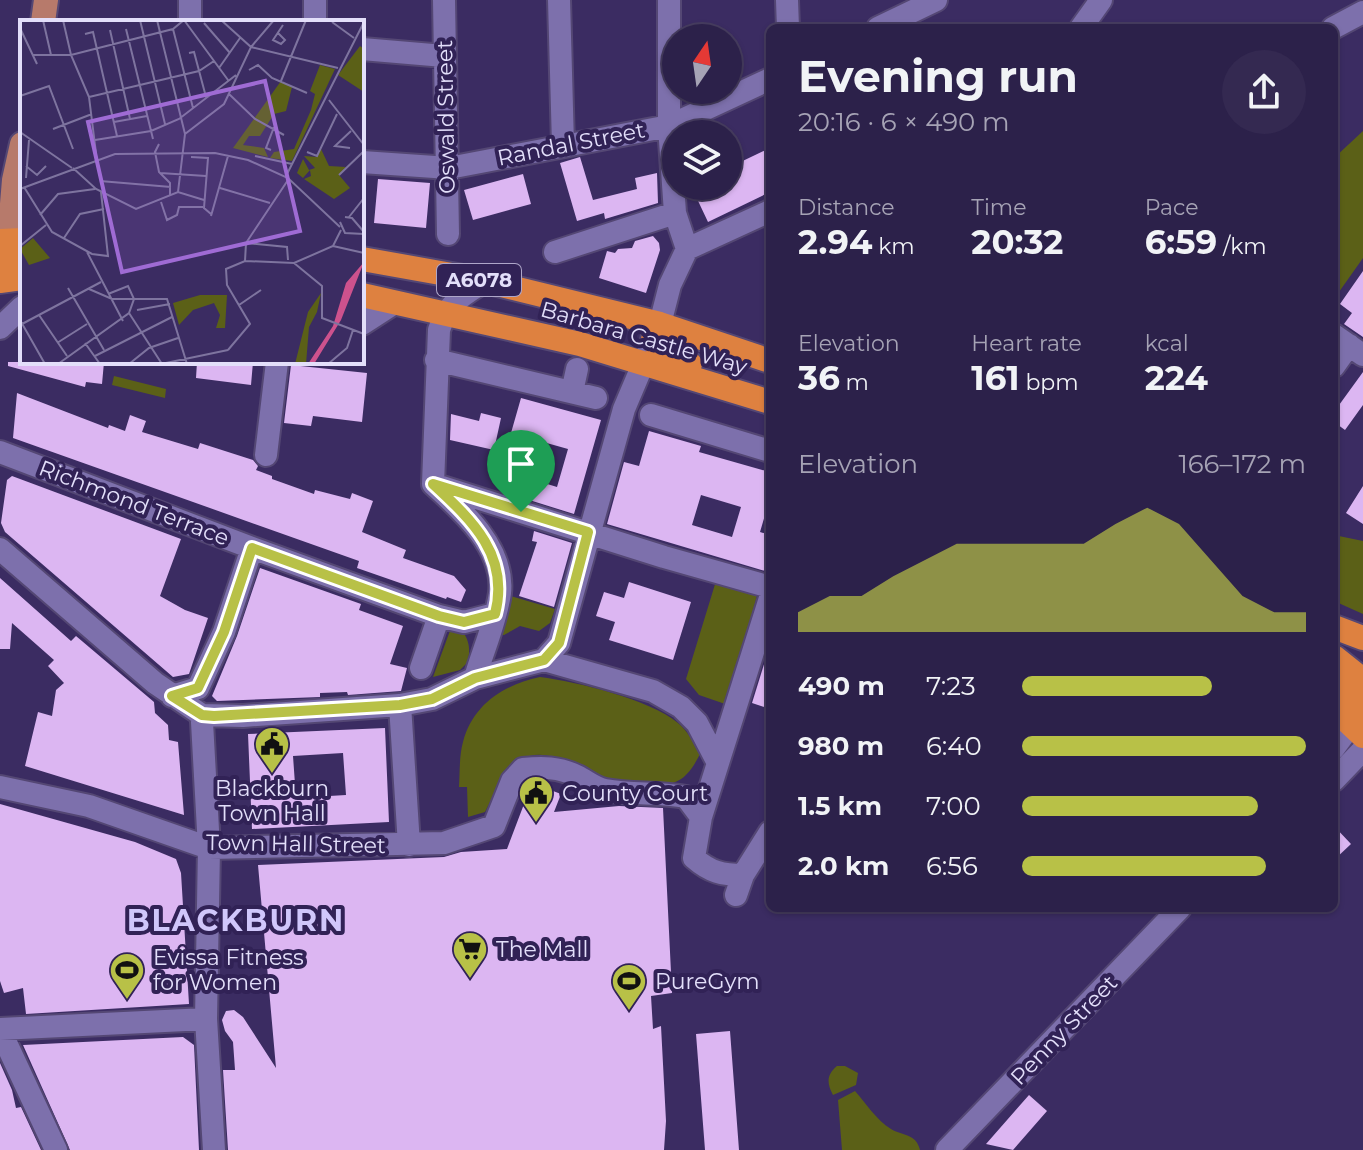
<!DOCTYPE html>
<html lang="en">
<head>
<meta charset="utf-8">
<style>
	:root { --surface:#2c214a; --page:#342951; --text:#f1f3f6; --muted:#a6a3b5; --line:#483e62; --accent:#b8c147 }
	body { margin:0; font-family:Montserrat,sans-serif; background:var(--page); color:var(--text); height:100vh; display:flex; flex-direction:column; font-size:30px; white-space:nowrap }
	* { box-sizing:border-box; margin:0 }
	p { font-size:26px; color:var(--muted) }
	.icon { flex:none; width:44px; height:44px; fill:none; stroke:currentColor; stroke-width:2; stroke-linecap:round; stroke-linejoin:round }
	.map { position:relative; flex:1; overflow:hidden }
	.drawer { position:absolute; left:766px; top:24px; width:572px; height:888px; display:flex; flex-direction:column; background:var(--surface); border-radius:12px; box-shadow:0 2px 6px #0004,0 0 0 2px var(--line) }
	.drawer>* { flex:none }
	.needle { width:52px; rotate:13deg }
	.fabs { position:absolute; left:662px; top:24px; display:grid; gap:16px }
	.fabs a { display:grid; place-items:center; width:80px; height:80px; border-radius:50%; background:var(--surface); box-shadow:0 2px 6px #0004,0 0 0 2px var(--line); font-size:40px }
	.pin { position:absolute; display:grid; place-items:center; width:68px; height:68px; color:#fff; margin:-82px -34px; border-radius:50% 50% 50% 0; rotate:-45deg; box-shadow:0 0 8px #0007 }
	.pin .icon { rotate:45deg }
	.round { display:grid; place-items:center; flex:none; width:84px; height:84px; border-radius:42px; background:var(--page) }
	.summary { display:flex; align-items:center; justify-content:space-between; height:136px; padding:0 32px }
	h1 { font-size:44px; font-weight:700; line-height:60px }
	.figures { display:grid; grid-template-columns:repeat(3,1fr); gap:12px; height:136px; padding:8px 32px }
	.figures div { display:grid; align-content:center }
	.figures b { font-size:34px; font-weight:700 }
	.figures small { font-size:22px; font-weight:400 }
	.figures p { font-size:22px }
	.chart { height:224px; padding:16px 32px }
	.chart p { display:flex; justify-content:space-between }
	.chart svg { width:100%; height:144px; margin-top:8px; fill:var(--accent); opacity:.7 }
	ul { padding:0 32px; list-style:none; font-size:26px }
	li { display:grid; grid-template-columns:128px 96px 1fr; align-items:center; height:60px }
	li i { height:20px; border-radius:10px; background:var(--accent) }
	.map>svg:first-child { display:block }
	.green { fill:#5b6017 }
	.building { fill:#dcb6f2; fill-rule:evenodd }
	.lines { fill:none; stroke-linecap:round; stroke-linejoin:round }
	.minor-casing { stroke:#544774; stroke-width:26 }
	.major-casing { stroke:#544774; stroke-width:28 }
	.highway-casing { stroke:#544774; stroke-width:28 }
	.minor { stroke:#7d70ac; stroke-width:22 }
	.major { stroke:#b77a6b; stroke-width:24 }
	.highway { stroke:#de8140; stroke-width:24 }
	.route-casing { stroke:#fff; stroke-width:16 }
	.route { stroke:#b8c147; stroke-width:10 }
	.labels { text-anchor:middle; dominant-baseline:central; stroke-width:8; stroke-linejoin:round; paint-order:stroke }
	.shield { fill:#312256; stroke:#aea6c9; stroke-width:2 }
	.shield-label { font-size:20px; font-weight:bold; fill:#e3dffa }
	.street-label { font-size:22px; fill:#e3dffa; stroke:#312256 }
	.poi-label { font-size:22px; fill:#e3dffa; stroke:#312256; text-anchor:start }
	.district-label { font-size:30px; font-weight:bold; letter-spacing:2px; fill:#d0c7fb; stroke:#312256 }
	.inset-road { fill:none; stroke:#7e749f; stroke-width:2 }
	.view { fill:#9f6bd4; fill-opacity:0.15; stroke:#9f6bd4; stroke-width:4 }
	.inset-edge { fill:none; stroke:#e3dffa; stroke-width:4 }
</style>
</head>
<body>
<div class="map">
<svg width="1363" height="1150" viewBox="0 0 1363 1150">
	<rect width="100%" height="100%" fill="#3b2c62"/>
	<path class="green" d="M1363,131V258L1334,299V158Z
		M114,376L166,389L165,398L112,385Z
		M1334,535L1363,541V614L1334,601Z
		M716,581L758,592L728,705L699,695L686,679Z
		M507,595L555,609L550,623L539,631L520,626L504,635H499Z
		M451,628L462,630C470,642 470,649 468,662L460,670L433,677Z
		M540,677C578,682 649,699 678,723C688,731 694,743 700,754C683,788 670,786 634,784C625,784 612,785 603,782C577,774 550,741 518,761C502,770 494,796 485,812L468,817L467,787H459C460,773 459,756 463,742C473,704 504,685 540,677Z
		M837,1066H845L858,1073L856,1085L833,1095C827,1084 826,1075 837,1066Z
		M855,1091C865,1102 877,1121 891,1129C902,1136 916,1133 920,1150H842L838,1100Z"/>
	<path class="building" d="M770,148V192L708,222L691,186H728V168Z
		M580,157L593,200L637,189L635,178L657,173L658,203L605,219L604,213L577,221L560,163Z
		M523,174L531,204L473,220L464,190Z
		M378,179L430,183L426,228L374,223Z
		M653,236L659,243L660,250L646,293L599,278L607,251L615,253L618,249L632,248L635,241Z
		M1363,271V337L1344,324L1352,313L1340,304Z
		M8,362H104L102,384L86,382L85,387L8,366Z
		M197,362H253L251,385L196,378Z
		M291,365L367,373L362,422L313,416L311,426L284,423Z
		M1363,372V405L1345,430L1334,422V412Z
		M17,393L108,428L109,425L125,431L130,415L146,421L142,432L198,449L200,443L253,460L258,466L256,470L272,476V479L314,494L315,490L350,499L352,493L373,501L362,532L406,550L403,558L454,576L466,590L461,602L447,597L446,599L357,568L359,561L13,438Z
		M521,398L601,420L574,514L526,499L531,479L557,487L568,449L511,433Z
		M481,413L501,418L494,450L450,440L451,414L479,421Z
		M649,431L701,446L699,452L766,471L770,475V498L760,532L770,535V553L765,571L607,524L624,462L639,466ZM701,495L741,507L732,537L692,525Z
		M12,476L181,539L160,596L185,610L208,618L189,674L173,677L5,532L1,523L7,480Z
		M1363,486V524L1346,513Z
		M534,531L572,543L554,607L519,596L537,542L532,541Z
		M260,568L361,604L359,610L403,626L390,664L407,668L401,691L348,695L347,692L320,693V697L217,701L212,696L237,636Z
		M0,578L71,641L76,636L154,702L155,713L168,725L169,740L178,742L184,815L25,766L38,712L52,716L56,690L64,683L48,666L54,660L12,623L10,649H0Z
		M629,582L691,602L673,660L609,640L615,622L596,616L604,592L624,598Z
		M770,645V709L752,703Z
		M385,728L389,822L252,829L248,734ZM343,753L346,795L296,798L293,756Z
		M532,783L561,794L554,812L619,806L663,808L672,993L651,996L653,1029L661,1026L666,1121L664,1150H228L223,1070H235L233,1042L225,1031L222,1020L226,1011L234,1010L243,1017L276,1068L258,865L444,857L461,852L507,849Z
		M0,804L135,842L176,859L181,873L189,1004L26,1014L23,988L4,993L0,981Z
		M1334,826L1351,844L1334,860Z
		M730,1031L739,1150H705L696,1034Z
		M183,1037L194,1045L199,1150H70L23,1045Z
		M0,1063L12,1090L16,1108L21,1107L41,1150H0Z
		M1029,1095L1047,1111L1013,1150L986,1144Z"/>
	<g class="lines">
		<g class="minor-casing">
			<path id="minor" d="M315,0V22
				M444,0L448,234
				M559,0L563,145
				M669,0V126L675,213L687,249
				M787,0L788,28
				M190,22V0
				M878,28L936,0
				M1081,28L1101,0
				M1333,28L1363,12
				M362,49L444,56
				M362,162L449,168L669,126L770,79
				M555,252L675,213
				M362,324L396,302
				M0,328L22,307
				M1334,335L1363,355
				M436,360L596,398
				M1334,366L1349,345
				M572,392L577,369
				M651,415L770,451
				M0,452L252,548L439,616L464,622L495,614
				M266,455L277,362
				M442,487L664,557L770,587
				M0,549L155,683L202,715L243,716L400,705L432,699L475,678L544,660L653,691L681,707L697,723L718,763
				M544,660L559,643L624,409L660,324L670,285L687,249L770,211
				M421,668L439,616
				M475,678C483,650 496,622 500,593C505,549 463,511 433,484L439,330C448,302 462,296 485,281
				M172,696L198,688L224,632L252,548
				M400,705L409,845
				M202,722L209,848L206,1019L214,1150
				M1334,748L1351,725
				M1334,780L1363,750
				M0,787L89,806L209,848L444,843L494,826L512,781L523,769C542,767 559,767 577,776C587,781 595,788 605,790C632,795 659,792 686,797L701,817
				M743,875C722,875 710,872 694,858L701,817L770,598
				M736,895L743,875L770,832
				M0,1029L206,1019
				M0,1030L56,1150
				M947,1150L1180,908"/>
		</g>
		<g class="major-casing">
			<path id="major" d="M43,22L46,0
				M9,240L14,180L22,144"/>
		</g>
		<g class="highway-casing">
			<path id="highway" d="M0,241L22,240
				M362,259L485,281L660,324L770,361
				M0,261L22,259
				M0,281L22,278
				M362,295L580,344L770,402
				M653,340L663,354L690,364
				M1334,627L1363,638
				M1334,657L1363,680
				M1334,681L1363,708
				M1334,709L1363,736"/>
		</g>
		<use href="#minor" class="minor"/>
		<use href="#major" class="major"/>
		<use href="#highway" class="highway"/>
	</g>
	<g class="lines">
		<g class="route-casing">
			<path id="route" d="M433,484L588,532L559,643L544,660L475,678L432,699L400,705L214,716L202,715L172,696L198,688L224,632L252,548L439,616L464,622L495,614C510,556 473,521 433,484Z"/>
		</g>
		<use href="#route" class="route"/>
	</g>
	<defs>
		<g id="civic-pin" transform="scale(1.8)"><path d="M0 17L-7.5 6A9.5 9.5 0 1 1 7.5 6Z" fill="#b8c147" stroke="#312256"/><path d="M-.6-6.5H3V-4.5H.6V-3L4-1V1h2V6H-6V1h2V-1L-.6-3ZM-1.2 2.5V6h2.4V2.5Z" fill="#111"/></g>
		<g id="supermarket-pin" transform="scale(1.8)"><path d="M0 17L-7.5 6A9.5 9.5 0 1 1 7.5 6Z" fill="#b8c147" stroke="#312256"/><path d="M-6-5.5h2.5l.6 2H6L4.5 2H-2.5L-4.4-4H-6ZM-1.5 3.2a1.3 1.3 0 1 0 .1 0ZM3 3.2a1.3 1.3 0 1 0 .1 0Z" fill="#111"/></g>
		<g id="stadium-pin" transform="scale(1.8)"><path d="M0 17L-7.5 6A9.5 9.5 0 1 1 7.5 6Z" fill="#b8c147" stroke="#312256"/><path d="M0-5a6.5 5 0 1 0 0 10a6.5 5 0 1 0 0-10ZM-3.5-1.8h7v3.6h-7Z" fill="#111"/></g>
	</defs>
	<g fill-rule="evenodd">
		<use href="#civic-pin" x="272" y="744"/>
		<use href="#civic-pin" x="536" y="793"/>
		<use href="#supermarket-pin" x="470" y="949"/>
		<use href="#stadium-pin" x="127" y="970"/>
		<use href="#stadium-pin" x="629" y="981"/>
	</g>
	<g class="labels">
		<rect class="shield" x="437" y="264" width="84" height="32" rx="6"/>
		<g class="shield-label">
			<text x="479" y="280">A6078</text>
		</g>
		<g class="street-label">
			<text transform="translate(446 117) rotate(-91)">Oswald Street</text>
			<text transform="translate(571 144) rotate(-11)">Randal Street</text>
			<text transform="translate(644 338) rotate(16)">Barbara Castle Way</text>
			<text transform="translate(134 503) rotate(21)">Richmond Terrace</text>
			<text transform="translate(296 844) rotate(1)">Town Hall Street</text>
			<text transform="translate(1064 1030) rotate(-46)">Penny Street</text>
		</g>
		<g class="poi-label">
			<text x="272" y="788" text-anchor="middle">Blackburn<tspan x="272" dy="25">Town Hall</tspan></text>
			<text x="562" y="793">County Court</text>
			<text x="496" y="949">The Mall</text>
			<text x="153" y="957">Evissa Fitness<tspan x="153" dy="25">for Women</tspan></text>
			<text x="655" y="981">PureGym</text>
		</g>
		<g class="district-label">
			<text x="236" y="920">BLACKBURN</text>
		</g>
	</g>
	<g transform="translate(20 20)">
		<rect width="344" height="344" fill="#3b2c62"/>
		<path d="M340,26L344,29V72L318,55ZM300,45L315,49L272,141L250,138L254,132L274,129L291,90L295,74L290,71ZM261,61L272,67L266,91L254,94L240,116H229L223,125L244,128L248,137L213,128ZM301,129L309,146L326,147L319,155L330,168L314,179L284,159L291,156L290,150L283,158L277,153L283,139L289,150L295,148L284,136L297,137ZM13,218L30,238L9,245L0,229ZM301,273L297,292L289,307L286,344H275L288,292ZM207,275L205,308H196L200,295L194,283L173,290L159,305L153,283L180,275Z" fill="#5b6017"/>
		<path d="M344,242L321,300L294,344H288L313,306L326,263Z" fill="#cd528d"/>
		<path class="inset-road" d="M23,0L31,35M43,0L51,35L69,77L76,133M120,0L145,104M137,0L165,114M164,0L208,60M201,0L231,27L318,48M312,2L334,18M184,3L210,33M0,8L17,44M106,9L133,119M153,9L173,88M90,10L110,99M258,13L265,20L261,24L253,20L263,5M65,14L73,12L97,116M169,33L174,32L186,77M13,35H51L153,9L164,0M199,48L220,18M229,50L238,45L252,58L287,73M261,61L286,0M209,74L235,99L264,115M0,76L29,66L53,129M69,77L179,51L194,41M309,80L344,125M94,102L127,96M33,109L72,94M0,112L52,148M75,120L131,111L159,99L216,55M139,124L135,132L139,152L150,163V176M330,128L315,126L331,111M251,130L246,128L254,107M287,132L297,136L317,94M235,136L272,144M171,137L188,138L184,188L191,194M6,146L17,155L26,146M53,148L76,169L116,189L158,172L184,180M140,153L186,156M319,155L344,131M266,156L344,2M6,158L9,120M80,161L151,167M4,167L32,212L72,234L88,236L81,172M200,168L250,183M0,169L95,134L195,133L228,140L268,158L320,207M158,172L165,114L204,84L231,27L254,0M141,182L147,200L157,195L159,187H183M20,195L38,174L75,169M191,196L208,136M325,197L332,198L344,212M329,197L344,178M320,202L325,213L344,214M44,218L60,194L84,189M226,223L267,227L268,240M0,226L26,205M313,226L344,233M67,232L103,301M225,241L226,223L268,160M274,243L302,266V298L344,314M48,268L84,330M69,269L92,279H147L167,344M219,285L241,270M117,290L150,284M109,293L142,344M19,295L47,336M0,300L25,344M2,304L81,262M37,323L67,304M65,323L80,344M208,330L230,304L207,265L206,249L225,241L274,243L313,226L321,210M75,336L152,297M38,344L109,293L114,279L108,266L88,274M109,344L129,328L158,318M141,344L208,330M308,344L327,328L333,310"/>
		<path class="view" d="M245,61L280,211L102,252L68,102Z"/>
		<rect width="344" height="344" class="inset-edge"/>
	</g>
</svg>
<div class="fabs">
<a><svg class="needle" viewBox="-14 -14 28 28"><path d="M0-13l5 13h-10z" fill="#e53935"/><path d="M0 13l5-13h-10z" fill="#a6a3b5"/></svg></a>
<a><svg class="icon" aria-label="layers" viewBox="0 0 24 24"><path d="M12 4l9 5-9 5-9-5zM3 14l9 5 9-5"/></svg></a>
</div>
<div class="pin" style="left:521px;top:512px;background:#1e9e55"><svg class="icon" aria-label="arrive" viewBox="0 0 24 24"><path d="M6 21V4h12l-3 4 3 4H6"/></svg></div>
<section class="drawer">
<div class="summary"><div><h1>Evening run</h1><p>20:16 · 6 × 490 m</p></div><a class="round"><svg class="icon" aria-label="share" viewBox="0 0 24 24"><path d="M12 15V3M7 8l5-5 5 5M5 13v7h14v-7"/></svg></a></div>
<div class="figures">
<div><p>Distance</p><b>2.94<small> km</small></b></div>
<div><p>Time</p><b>20:32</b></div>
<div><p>Pace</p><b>6:59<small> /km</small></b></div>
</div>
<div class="figures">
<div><p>Elevation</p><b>36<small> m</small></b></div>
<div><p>Heart rate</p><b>161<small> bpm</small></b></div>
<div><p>kcal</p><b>224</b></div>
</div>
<div class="chart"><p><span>Elevation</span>166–172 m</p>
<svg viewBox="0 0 160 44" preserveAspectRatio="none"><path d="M0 44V38L10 33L20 33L30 27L40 22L50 17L60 17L70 17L80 17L90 17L100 11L110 6L120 11L130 22L140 33L150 38L160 38V44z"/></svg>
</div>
<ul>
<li><b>490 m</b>7:23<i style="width:67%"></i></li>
<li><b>980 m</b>6:40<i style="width:100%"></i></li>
<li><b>1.5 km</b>7:00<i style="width:83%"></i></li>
<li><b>2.0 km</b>6:56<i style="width:86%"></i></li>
</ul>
</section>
</div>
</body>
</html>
